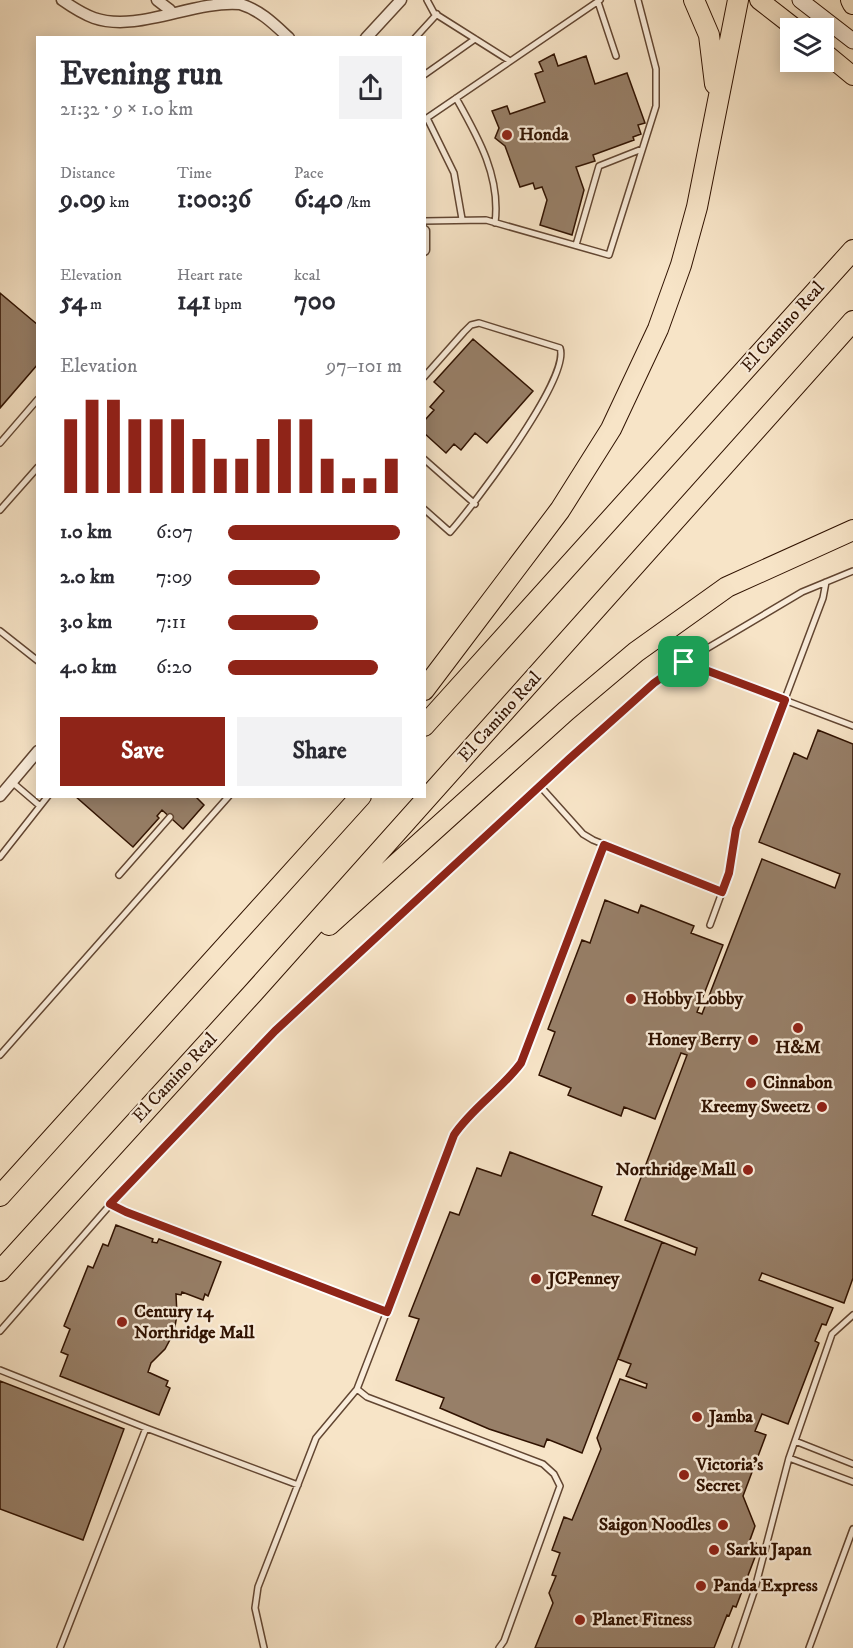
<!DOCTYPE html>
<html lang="en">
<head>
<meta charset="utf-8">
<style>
	:root { --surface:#fff; --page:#f2f2f3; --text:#2b2b33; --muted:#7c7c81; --accent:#8f2418 }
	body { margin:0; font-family:"IM FELL DW Pica",serif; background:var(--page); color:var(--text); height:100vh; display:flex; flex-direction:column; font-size:22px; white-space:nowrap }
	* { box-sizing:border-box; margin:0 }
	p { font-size:20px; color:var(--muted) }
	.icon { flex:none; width:33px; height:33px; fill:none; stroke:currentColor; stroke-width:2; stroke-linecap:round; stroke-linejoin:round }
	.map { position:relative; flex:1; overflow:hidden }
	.drawer { position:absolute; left:36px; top:36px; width:390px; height:762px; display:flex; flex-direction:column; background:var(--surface); border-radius:0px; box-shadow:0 3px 15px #0003 }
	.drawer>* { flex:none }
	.fabs { position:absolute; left:780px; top:18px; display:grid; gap:12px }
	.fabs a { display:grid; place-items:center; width:54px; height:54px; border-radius:0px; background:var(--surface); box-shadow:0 3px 15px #0003; font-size:30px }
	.pin { position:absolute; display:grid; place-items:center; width:51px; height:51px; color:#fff; margin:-26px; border-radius:12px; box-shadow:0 3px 9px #0006 }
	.round { display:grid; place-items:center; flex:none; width:63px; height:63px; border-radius:0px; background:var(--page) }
	.summary { display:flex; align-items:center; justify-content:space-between; height:102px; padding:0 24px }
	h1 { font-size:33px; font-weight:800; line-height:45px }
	.metrics { display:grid; grid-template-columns:repeat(3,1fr); gap:9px; height:102px; padding:6px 24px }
	.metrics div { display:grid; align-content:center }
	.metrics b { font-size:26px; font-weight:800 }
	.metrics small { font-size:16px; font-weight:400 }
	.metrics p { font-size:16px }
	.chart { height:168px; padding:12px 24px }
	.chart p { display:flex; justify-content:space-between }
	.chart svg { width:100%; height:108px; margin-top:6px; stroke:var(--accent); stroke-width:6 }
	.primary-button { display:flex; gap:12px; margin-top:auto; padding:12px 24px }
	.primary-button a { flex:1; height:69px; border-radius:0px; background:var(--accent); color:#fff; font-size:24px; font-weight:800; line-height:69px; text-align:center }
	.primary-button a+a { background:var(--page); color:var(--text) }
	ul { padding:0 24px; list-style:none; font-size:20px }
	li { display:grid; grid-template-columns:96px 72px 1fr; align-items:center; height:45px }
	li i { height:15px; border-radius:8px; background:var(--accent) }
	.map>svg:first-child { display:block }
	.building { fill:#977f68; stroke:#301201; stroke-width:1.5 }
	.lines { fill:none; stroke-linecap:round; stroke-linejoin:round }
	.lane-casing { stroke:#624632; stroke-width:8 }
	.street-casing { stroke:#624632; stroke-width:13 }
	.secondary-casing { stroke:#301201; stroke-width:17 }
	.primary-casing { stroke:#301201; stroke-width:20 }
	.highway-casing { stroke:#301201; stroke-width:22 }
	.lane { stroke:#faeddb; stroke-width:5 }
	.street { stroke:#faeddb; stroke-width:10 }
	.secondary { stroke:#faeddb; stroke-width:15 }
	.primary { stroke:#f7e4c7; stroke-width:18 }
	.highway { stroke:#f7e4c7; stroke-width:20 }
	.route-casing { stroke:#fff; stroke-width:12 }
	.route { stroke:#8f2418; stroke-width:8 }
	.poi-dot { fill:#8f2418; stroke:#faeddb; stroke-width:2 }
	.labels { text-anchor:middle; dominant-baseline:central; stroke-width:4.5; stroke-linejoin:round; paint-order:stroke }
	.poi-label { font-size:18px; font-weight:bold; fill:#301201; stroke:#faeddb; text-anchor:start }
	.street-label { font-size:18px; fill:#301201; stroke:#faeddb }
</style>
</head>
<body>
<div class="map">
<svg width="853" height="1648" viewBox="0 0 853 1648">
	<rect width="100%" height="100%" fill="#f7e4c7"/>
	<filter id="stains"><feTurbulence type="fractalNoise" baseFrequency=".00333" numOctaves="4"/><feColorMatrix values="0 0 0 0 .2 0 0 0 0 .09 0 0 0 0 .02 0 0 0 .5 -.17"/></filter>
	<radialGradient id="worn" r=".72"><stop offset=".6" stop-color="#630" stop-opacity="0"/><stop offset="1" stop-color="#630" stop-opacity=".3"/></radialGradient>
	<path class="building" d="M554,54L558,66L586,56L595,84L627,73L645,123L638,125L641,134L633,137L634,140L593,155L595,161L576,167L584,190L572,235L540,225L547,200L542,187L535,189L533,183L520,187L505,146L495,138L499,128L492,111L507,106L510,114L545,102L535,74L543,71L539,62Z
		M0,293L38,325V364L0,408Z
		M473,339L533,391L487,443L475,433L461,450L454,444L446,453L424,433V421L434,410L430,407L444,391L434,382Z
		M818,730L853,744V1278L844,1303L762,1273L759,1280L833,1308L826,1325L822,1324L815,1341L819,1343L788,1424L762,1414L755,1431L766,1435L743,1496L755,1526L750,1540L756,1543L751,1556L755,1557L736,1607L733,1606L729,1616L727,1615L714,1648H535L553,1603L549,1593L556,1576L552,1575L560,1553L552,1550L564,1517L572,1520L590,1476L601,1449L597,1438L620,1379L646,1388L647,1384L626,1376L631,1364L618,1359L662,1242L695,1255L697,1248L625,1220L687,1055L681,1053L655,1119L624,1107L621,1116L568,1095L571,1088L539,1075L555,1032L548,1029L582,940L590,943L605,900L638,913L641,905L694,926L691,933L723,945L697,1012L702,1014L762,859L835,888L840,874L759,842L794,753L807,759Z
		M75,796H195L204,805L183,829L162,810L157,816L159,818L133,847Z
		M510,1152L602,1187L592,1215L662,1242L582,1453L547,1439L544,1447L489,1429L440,1408L444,1398L396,1380L419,1319L409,1316L450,1212L459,1215L477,1168L501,1176Z
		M116,1225L153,1239L152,1242L157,1243L159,1239L221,1262L208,1296L205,1294L203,1300L182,1292L181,1295L176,1294L177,1315L174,1332L165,1349L151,1363L148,1372L168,1381L166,1386L170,1388L159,1415L60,1376L68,1355L61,1352L70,1329L64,1326L88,1266L93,1268L103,1244L108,1246Z
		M0,1381L124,1429L83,1540L0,1509Z"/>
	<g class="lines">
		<g class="lane-casing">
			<path id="lane" d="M427,0L434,13L510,61
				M598,2L616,56
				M415,38L437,14
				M424,75L475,39
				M456,98C478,137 501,177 495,223
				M427,118L454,173L462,219
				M424,120L600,0
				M424,221L486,220L609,255L656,106V69L638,0
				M576,245L599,166L642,149
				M424,377L464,332L471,325L479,323L560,348C571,378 473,506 450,532L424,509
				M0,443L38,399
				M424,459L475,504
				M0,510L38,467
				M0,631L38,661
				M684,662L853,726
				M12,782L40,806
				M540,786L583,834L593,840L722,892
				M0,857L48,796
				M119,875L170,817
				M710,925L729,873L736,829L823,598L826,582
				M0,1055L229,796
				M110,1204L126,1212L387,1312
				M0,1331L137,1174L251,1054L654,683L684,662L802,592L853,571
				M0,1370L146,1428
				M357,1389L367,1397L543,1464L554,1474L560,1486L504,1641L499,1648
				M795,1441L853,1464
				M789,1458L853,1482
				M60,1648L146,1428L298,1485
				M264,1648L255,1608L258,1587L316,1438L357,1389L455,1135C472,1108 501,1090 521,1063L604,845
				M735,1648L754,1592L789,1458L832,1334L853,1315
				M809,1648L853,1529"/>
		</g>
		<g class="street-casing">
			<path id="street" d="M62,0C72,7 83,14 94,18C138,33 194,0 240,4C260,10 274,24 289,38
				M157,0L170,10
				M366,38L401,0
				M424,231V250
				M0,796L38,751"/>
		</g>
		<g class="secondary-casing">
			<path id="secondary" d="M800,0L853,41"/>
		</g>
		<g class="primary-casing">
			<path id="primary" d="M759,0L795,28
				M824,52L853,76"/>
		</g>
		<g class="highway-casing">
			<path id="highway" d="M694,0L709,35L715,84
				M851,0L853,4
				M424,690L560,510L611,429L658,329L681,265L697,207L738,0
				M424,726L853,250
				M329,925L566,711L636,652L727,587L853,530
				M0,1196L361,796
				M0,1271L253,993L853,321"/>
		</g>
		<use href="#lane" class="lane"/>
		<use href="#street" class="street"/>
		<use href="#secondary" class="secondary"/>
		<use href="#primary" class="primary"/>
		<use href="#highway" class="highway"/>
	</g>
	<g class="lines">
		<g class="route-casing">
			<path id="route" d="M684,662L785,700L736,829L729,873L722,892L604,845L521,1063C501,1090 472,1108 454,1135L387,1312L126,1212L110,1204L275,1031L569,759L654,683Z"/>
		</g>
		<use href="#route" class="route"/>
	</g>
	<g class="poi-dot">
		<circle cx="507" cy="135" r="6"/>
		<circle cx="631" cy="999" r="6"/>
		<circle cx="798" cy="1028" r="6"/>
		<circle cx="753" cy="1040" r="6"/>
		<circle cx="751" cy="1083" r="6"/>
		<circle cx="822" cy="1107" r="6"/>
		<circle cx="748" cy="1170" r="6"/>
		<circle cx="536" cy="1279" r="6"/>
		<circle cx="122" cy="1322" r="6"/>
		<circle cx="697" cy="1417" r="6"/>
		<circle cx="684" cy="1475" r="6"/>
		<circle cx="723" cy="1525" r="6"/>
		<circle cx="714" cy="1550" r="6"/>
		<circle cx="701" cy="1586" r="6"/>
		<circle cx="580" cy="1620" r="6"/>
	</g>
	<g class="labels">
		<g class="poi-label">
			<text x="519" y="135">Honda</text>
			<text x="643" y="999">Hobby Lobby</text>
			<text x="741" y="1040" text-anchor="end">Honey Berry</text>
			<text x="798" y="1048" text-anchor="middle">H&amp;M</text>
			<text x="763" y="1083">Cinnabon</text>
			<text x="810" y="1107" text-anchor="end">Kreemy Sweetz</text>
			<text x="736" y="1170" text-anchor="end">Northridge Mall</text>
			<text x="548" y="1279">JCPenney</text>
			<text x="134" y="1312">Century 14<tspan x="134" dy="21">Northridge Mall</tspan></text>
			<text x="709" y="1417">Jamba</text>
			<text x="696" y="1465">Victoria's<tspan x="696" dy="21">Secret</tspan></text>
			<text x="711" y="1525" text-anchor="end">Saigon Noodles</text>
			<text x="726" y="1550">Sarku Japan</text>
			<text x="713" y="1586">Panda Express</text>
			<text x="592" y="1620">Planet Fitness</text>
		</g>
		<g class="street-label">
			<text transform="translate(783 327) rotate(-48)">El Camino Real</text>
			<text transform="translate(500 717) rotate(-48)">El Camino Real</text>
			<text transform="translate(175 1078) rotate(-47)">El Camino Real</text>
		</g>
	</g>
	<rect width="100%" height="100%" filter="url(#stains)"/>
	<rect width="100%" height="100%" fill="url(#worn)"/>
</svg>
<div class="fabs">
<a><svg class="icon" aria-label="layers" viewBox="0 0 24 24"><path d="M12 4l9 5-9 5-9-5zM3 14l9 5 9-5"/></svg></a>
</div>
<div class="pin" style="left:684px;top:662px;background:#1e9e55"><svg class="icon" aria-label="arrive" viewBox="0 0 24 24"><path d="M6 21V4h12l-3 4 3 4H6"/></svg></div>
<section class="drawer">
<div class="summary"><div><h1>Evening run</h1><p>21:32 · 9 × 1.0 km</p></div><a class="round"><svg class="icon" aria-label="share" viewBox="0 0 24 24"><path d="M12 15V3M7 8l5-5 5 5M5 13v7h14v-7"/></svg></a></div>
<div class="metrics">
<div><p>Distance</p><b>9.09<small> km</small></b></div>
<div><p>Time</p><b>1:00:36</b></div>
<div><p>Pace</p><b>6:40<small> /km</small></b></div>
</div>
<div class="metrics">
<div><p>Elevation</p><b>54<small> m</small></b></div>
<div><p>Heart rate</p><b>141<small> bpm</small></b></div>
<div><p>kcal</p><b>700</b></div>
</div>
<div class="chart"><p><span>Elevation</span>97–101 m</p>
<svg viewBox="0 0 160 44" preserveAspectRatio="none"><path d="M5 44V14M15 44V6M25 44V6M35 44V14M45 44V14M55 44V14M65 44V22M75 44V30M85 44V30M95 44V22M105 44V14M115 44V14M125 44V30M135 44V38M145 44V38M155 44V30"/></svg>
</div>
<ul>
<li><b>1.0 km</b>6:07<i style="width:99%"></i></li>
<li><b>2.0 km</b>7:09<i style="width:53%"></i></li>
<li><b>3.0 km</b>7:11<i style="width:52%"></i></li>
<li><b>4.0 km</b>6:20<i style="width:86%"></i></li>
</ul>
<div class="primary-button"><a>Save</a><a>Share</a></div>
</section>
</div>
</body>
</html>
